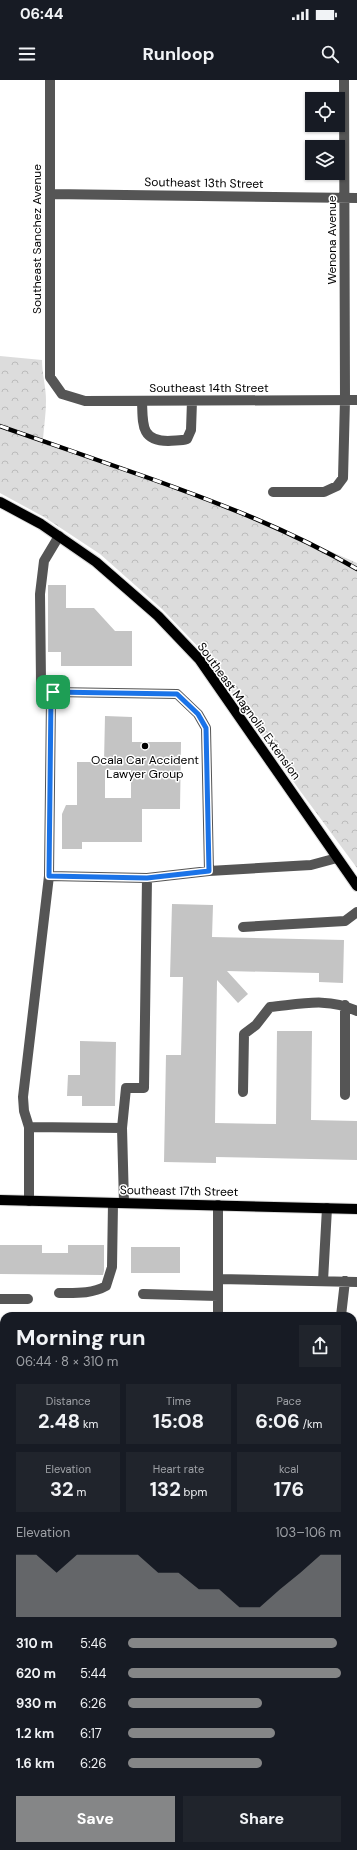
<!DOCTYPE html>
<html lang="en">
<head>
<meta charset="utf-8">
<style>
	:root { --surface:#171b24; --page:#20242c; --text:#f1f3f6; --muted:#9ea1a6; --accent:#858687 }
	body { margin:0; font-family:"DM Sans",sans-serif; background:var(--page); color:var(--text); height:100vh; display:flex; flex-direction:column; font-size:15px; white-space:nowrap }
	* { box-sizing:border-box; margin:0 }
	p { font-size:13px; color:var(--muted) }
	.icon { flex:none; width:22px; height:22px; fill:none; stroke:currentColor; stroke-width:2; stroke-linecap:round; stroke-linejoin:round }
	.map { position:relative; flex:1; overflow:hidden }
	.panel { position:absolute; left:0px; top:1232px; width:357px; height:538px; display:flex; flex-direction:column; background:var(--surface); border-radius:12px 12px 0 0; box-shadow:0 1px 3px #0004 }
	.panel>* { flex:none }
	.controls { position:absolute; left:305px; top:12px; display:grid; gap:8px }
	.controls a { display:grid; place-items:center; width:40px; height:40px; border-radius:0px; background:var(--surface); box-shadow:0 1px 3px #0004; font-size:20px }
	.pin { position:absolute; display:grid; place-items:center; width:34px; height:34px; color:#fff; margin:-17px; border-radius:8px; box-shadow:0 2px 6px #0006 }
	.round { display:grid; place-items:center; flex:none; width:42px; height:42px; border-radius:0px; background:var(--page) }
	.summary { display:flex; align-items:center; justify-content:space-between; height:68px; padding:0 16px }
	h1 { font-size:22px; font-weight:700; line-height:30px }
	.stats { display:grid; grid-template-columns:repeat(3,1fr); gap:6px; height:68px; padding:4px 16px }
	.stats div { display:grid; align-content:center; border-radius:0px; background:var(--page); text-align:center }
	.stats b { font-size:20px; font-weight:700 }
	.stats small { font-size:11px; font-weight:400 }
	.stats p { font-size:11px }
	.chart { height:112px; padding:8px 16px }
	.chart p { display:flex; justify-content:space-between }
	.chart svg { width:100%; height:72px; margin-top:4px; fill:var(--accent); opacity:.7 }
	.primary-button { display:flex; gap:8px; margin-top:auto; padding:8px 16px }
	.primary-button a { flex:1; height:46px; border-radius:0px; background:var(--accent); color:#fff; font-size:16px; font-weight:700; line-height:46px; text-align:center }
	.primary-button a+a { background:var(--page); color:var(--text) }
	ul { padding:0 16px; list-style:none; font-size:13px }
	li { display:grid; grid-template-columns:64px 48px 1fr; align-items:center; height:30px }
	li i { height:10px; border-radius:5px; background:var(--accent) }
	.status { display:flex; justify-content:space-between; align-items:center; height:28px; padding:0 20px; background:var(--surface); direction:ltr }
	.status svg { height:11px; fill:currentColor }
	header { display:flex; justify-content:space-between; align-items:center; height:52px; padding:0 16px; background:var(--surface); font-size:18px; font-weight:700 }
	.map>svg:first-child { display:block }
	.forest { fill:url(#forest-crowns) }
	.building { fill:#c4c4c4; fill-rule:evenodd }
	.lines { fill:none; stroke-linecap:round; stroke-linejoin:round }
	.major-casing { stroke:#dbdbdb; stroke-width:12 }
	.minor { stroke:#555; stroke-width:10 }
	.major { stroke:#000; stroke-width:10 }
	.rail-casing { stroke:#000; stroke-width:4.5 }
	.rail { stroke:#fff; stroke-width:3; stroke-dasharray:9; stroke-linecap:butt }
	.route-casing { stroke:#fff; stroke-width:8 }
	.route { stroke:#1a73e8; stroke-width:5 }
	.poi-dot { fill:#000; stroke:#fff; stroke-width:1.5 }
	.labels { text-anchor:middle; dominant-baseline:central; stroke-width:3; stroke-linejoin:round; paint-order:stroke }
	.street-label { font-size:12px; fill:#000; stroke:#fff }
	.poi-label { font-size:12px; fill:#000; stroke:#fff }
</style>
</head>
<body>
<div class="status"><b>06:44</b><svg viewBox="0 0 49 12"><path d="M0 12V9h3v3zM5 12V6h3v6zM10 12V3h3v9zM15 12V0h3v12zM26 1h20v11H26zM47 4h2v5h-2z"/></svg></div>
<header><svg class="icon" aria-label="menu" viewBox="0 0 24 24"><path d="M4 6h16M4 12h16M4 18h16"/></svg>Runloop<svg class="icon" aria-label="search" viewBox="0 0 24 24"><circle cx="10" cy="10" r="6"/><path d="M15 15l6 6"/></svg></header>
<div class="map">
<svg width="357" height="1770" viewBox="0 0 357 1770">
	<defs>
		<pattern id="forest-crowns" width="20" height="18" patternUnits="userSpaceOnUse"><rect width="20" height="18" fill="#dcdcdc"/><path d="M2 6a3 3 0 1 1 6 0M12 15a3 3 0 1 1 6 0" fill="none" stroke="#bbb"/></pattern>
	</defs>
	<rect width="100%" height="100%" fill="#fff"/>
	<path class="forest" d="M0,276L42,280C42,294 46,307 46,321C46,333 44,346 43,359L230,427L357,483V788L298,708L204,573L162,529L100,474L44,437L0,413Z"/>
	<path class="building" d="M48,505H66V528H94L115,551H132V586H61V572H48Z
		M105,636L132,637V662H181L180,729H142V762H82V769H62V734L66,725H77V682H104ZM105,690H131V718H105Z
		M172,824L213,825L212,857L344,860L343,903L319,902V893L227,891L248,914L238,923L217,900L215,1043L276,1044L277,951H312L311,1040L357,1041V1080L216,1077V1083L164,1082L166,975H181L183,897H170Z
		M80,961L116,962L115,1026H82V1016H67L68,995H80Z
		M0,1165H42V1173H68V1165H104V1191L103,1195L0,1194Z
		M131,1167H180V1193H131Z"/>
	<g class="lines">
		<g class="major-casing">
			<path id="major" d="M0,422L41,444L96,482L158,536L199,579L357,806
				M0,1120L357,1129"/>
		</g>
		<path class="minor" d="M50,0V297L62,314L85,321L357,320
			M50,114L357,118
			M142,321C143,343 140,361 168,361C175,360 181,361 187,359L191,350L192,321
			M273,412H324L337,406L343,398L345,320L344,0
			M53,612L41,602L40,514L44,481L59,456
			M147,798L209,791
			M243,847L345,841L357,832
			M345,925V1015
			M243,1012L244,954L256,945L270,927C301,924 328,917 357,931
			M29,1047L24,1031L23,1017L49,796
			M122,1048L126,1008H144L147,798L49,796L51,617L53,612L177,614L198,634L206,648L209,791L311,785L337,778
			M29,1121V1047L122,1048L124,1123
			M218,1199L357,1202
			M323,1201L327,1128
			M59,1213C76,1213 92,1214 106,1206L112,1187L113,1123
			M143,1214L218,1216
			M0,1219H28
			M218,1236V1125
			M341,1236L345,1201
			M353,1256L357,1259
			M353,1273L357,1271
			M353,1310L357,1318
			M0,1440H4
			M353,1609L357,1616
			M0,1667H4
			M353,1671L357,1670"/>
		<use href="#major" class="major"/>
		<g class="rail-casing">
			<path id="rail" d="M0,346C49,363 97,380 146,397C219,423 290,450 357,489"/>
		</g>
		<use href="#rail" class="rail"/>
	</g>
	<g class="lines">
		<g class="route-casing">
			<path id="route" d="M53,612L177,614L198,634L206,648L209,791L147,798L49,796L51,617Z"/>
		</g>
		<use href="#route" class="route"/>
	</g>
	<circle class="poi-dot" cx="145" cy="666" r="4"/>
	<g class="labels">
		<g class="street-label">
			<text transform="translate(204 103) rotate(1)">Southeast 13th Street</text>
			<text transform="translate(37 159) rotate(-90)">Southeast Sanchez Avenue</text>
			<text transform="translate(332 160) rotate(-90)">Wenona Avenue</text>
			<text x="209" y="308">Southeast 14th Street</text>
			<text transform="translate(249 631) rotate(54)">Southeast Magnolia Extension</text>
			<text transform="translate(179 1111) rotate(1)">Southeast 17th Street</text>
		</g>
		<g class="poi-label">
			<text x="145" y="680">Ocala Car Accident<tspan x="145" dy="14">Lawyer Group</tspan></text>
		</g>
	</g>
</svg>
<div class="controls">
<a><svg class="icon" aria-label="locate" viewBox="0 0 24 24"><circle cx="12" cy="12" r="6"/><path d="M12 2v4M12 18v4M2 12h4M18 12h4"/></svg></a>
<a><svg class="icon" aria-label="layers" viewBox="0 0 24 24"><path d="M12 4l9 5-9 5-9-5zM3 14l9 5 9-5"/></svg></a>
</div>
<div class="pin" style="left:53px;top:612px;background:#1e9e55"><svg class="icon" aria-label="arrive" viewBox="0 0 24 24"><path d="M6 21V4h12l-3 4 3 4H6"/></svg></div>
<section class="panel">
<div class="summary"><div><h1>Morning run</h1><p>06:44 · 8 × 310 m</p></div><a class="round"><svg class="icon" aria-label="share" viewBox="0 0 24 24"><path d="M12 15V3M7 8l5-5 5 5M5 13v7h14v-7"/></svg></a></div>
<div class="stats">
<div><p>Distance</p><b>2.48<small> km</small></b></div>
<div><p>Time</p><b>15:08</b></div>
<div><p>Pace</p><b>6:06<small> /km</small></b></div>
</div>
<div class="stats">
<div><p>Elevation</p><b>32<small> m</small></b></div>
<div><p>Heart rate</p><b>132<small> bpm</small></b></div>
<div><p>kcal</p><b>176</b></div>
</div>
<div class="chart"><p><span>Elevation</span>103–106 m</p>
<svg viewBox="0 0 160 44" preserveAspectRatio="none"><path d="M0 44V6L10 6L20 17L30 6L40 6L50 6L60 6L70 17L80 17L90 27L100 27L110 38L120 38L130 27L140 17L150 6L160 6V44z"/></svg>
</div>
<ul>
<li><b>310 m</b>5:46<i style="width:98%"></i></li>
<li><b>620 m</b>5:44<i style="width:100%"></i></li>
<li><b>930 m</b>6:26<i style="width:63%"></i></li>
<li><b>1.2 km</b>6:17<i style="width:69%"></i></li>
<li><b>1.6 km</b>6:26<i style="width:63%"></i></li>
</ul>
<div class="primary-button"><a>Save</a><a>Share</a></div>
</section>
</div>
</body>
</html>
